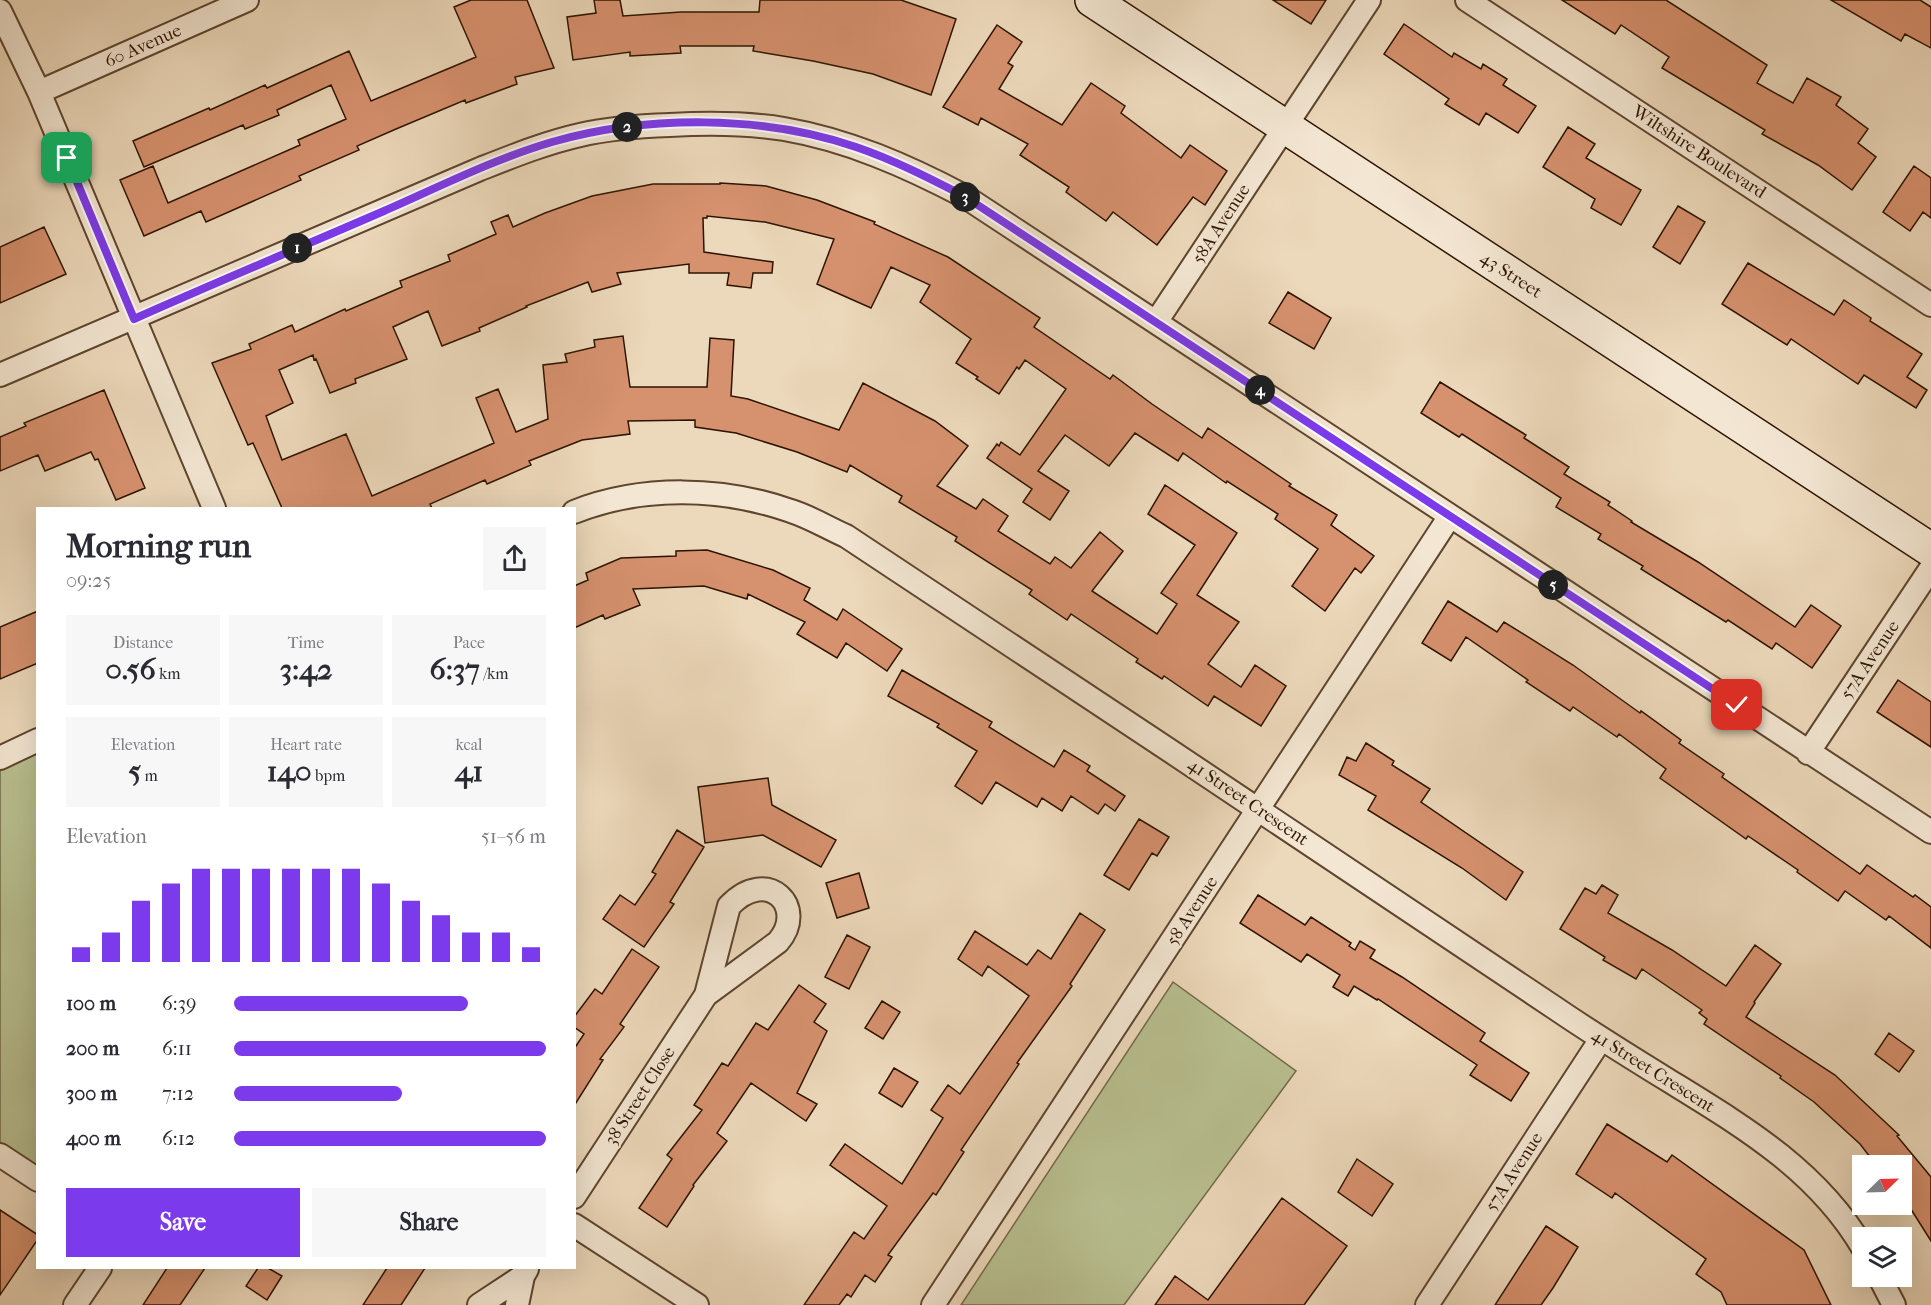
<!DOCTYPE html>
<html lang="en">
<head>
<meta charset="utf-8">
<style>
	:root { --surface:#fff; --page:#f7f7f7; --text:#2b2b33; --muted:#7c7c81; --accent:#7c3aed }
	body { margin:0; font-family:"IM FELL French Canon",serif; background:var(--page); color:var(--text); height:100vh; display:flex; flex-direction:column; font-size:22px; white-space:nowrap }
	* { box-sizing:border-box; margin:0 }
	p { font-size:20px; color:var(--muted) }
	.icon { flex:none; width:33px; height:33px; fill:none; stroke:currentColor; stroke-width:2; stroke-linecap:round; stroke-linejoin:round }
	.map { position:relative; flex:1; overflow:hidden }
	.sheet { position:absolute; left:36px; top:507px; width:540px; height:762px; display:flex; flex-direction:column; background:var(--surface); border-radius:0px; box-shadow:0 6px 24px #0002 }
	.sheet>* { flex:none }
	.needle { width:39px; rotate:67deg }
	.controls { position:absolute; left:1852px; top:1155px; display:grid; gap:12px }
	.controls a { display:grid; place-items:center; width:60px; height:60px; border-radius:0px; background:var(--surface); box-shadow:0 6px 24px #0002; font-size:30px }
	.pin { position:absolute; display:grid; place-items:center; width:51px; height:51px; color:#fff; margin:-26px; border-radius:12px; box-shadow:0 3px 9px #0006 }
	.km { position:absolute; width:30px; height:30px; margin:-15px; border-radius:50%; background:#222; color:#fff; font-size:16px; line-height:30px; text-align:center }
	.round { display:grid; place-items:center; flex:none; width:63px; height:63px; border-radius:0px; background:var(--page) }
	.head { display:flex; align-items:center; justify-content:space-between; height:102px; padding:0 30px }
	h1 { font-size:33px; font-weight:800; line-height:45px }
	.metrics { display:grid; grid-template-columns:repeat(3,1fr); gap:9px; height:102px; padding:6px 30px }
	.metrics div { display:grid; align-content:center; border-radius:0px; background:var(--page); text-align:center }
	.metrics b { font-size:30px; font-weight:800 }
	.metrics small { font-size:16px; font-weight:400 }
	.metrics p { font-size:16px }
	.chart { height:168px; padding:12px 30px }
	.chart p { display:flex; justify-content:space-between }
	.chart svg { width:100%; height:108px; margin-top:6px; stroke:var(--accent); stroke-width:6 }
	.button { display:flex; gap:12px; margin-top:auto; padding:12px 30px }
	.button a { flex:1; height:69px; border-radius:0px; background:var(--accent); color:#fff; font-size:24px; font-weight:800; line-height:69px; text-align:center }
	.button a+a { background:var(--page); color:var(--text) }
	ul { padding:0 30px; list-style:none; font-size:20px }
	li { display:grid; grid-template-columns:96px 72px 1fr; align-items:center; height:45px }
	li i { height:15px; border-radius:8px; background:var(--accent) }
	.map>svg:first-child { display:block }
	.green { fill:#b8bf90; stroke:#726a48; stroke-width:1.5 }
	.building { fill:#d6916e; stroke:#2d1400; stroke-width:1.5 }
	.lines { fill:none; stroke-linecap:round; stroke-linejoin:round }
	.street-casing { stroke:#5d452e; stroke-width:26 }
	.secondary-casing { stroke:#2d1400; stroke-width:36 }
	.street { stroke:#f3e6d2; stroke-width:22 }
	.secondary { stroke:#f3e6d2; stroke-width:33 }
	.route-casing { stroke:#fff; stroke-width:12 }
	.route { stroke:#7c3aed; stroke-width:8 }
	.labels { text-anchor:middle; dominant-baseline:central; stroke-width:4.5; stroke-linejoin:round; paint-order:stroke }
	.street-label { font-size:18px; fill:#2d1400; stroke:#f3e6d2 }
</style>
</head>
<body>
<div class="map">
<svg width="1931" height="1305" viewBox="0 0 1931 1305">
	<rect width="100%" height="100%" fill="#ecd8ba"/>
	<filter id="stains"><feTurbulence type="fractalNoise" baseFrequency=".00333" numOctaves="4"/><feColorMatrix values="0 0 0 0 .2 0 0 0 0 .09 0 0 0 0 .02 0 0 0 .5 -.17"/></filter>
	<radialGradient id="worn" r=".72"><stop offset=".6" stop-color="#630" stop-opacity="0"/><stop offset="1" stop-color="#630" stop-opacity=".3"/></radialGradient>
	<path class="green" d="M37,740V1174L0,1147V758Z
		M1173,982L1296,1071L1124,1305H961Z"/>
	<path class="building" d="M471,0H527L554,68L515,77L517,84L466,103L465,100L396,129L357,146L359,150L299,176L301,180L206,222L201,211L144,236L120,180L153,166L168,203L300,145L298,140L346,119L331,85L277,110L279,115L245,129L243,125L144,167L133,141L209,108L210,110L265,85L267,88L349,51L371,101L476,57L454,7Z
		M594,0H620L623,16L681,12H759L760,0H901L956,19L931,95L873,74L813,61L753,51L754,46H680L681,53L630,56V52L573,60L567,17L596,13Z
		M1273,0H1326L1311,24Z
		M1562,0H1666L1767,65L1757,83L1793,103L1807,78L1841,97L1836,105L1868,129L1858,143L1876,157L1852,190L1818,165L1762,134L1765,130L1662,68L1669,57L1621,25L1615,34Z
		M1831,0H1920L1931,7V48L1905,34L1901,41Z
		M1404,24L1452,57L1454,53L1481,69L1483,64L1507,79L1503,85L1536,106L1518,133L1486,113L1479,125L1445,104L1449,99L1384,54Z
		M997,25L1022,42L1008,63L1013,66L999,89L1062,125L1091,83L1125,106L1121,113L1181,158L1190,145L1227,171L1205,205L1193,197L1157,245L1113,212L1106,221L1066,192L1069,187L1020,155L1028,144L981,118L978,125L943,107Z
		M1568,127L1595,144L1586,158L1641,190L1621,225L1591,208L1595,199L1543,167Z
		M1914,166L1931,178V218L1923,212L1910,231L1883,212Z
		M720,183L766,186L817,200L875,222L874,224L948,257L1040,318L1034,327L1110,379L1113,375L1152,404L1202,438L1208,428L1291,484L1289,486L1337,515L1331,525L1374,556L1361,573L1355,568L1325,611L1292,586L1318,549L1275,519L1278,514L1227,481L1226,483L1183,453L1178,461L1135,433L1109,466L1065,435L1038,471L1069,491L1050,520L1023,502L1032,489L987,458L997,444L999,446L1001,442L1020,455L1066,389L1025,360L1019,369L1017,367L999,394L976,379L978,377L956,363L971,339L920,302L930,285L891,267L871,308L817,284L834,239L765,222L707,216V218H703L704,252L773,262L772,273H753L751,288L727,285L729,273H689V264L617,273L621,284L592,292L588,282L526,306L527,307L479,328L480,331L442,346L428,311L393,327L407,359L355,379L356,383L330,393L316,359L314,360L313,355L279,370L293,403L266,416L282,460L346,434L372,496L494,443L476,398L498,389L516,432L548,419L543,365L567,362L565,354L595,347L594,340L623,336L630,387H707L710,338L734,340L731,396L748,399L839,430L863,383L935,421L968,446L937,486L976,509L983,499L1008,516L998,531L1050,564L1055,557L1071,568L1100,532L1123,551L1092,591L1157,634L1177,604L1161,593L1195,545L1148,514L1165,485L1237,533L1197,595L1239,622L1208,664L1241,687L1255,665L1286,686L1261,726L1214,696L1208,706L1164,676L1162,679L1136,662L1138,659L1071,614L1067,620L1029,594L1032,590L955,541L957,537L899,502L902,496L850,465L847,472L797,452L736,433L695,427V420L628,421L630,434L582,440L529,461L531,465L487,484L485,480L430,504L432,508H282L253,443L248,445L212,363L251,349L249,344L292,325L295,332L345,309L346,311L402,287L400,281L450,261L448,255L496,234L491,222L508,215L513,227L545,213L592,196L653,184H720Z
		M1678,206L1705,222L1680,264L1653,247Z
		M44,227L66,274L0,303V247Z
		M1748,263L1834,315L1844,300L1871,318L1870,321L1922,354L1907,377L1927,390L1916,408L1864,375L1858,384L1791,339L1787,345L1722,304Z
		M1288,292L1331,318L1314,349L1269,323Z
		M1440,382L1526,435L1524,438L1569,467L1564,474L1610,502L1608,505L1632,521L1631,522L1698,562L1795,627L1811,605L1841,626L1812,668L1776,643L1772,649L1728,620L1726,622L1641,569L1643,566L1598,539L1601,534L1556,507L1561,498L1462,434L1459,437L1421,413Z
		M104,390L145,488L116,500L98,459L95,460L91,452L45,471L38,455L0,471V437L26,426L24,423Z
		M707,550L773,570L810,588L804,600L837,620L843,609L902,649L887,671L846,643L837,658L797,634L805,622L748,594L747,599L704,586L633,589L640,605L605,619L603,615L574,628V586L588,580L586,573L621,558L676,556V551Z
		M1448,601L1497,632L1504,622L1573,665L1640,713L1641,711L1681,740L1679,743L1724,774L1722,777L1860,874L1867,865L1913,897L1915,895L1931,907V948L1889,916L1886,920L1845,891L1838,901L1797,872L1798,870L1748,836L1746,839L1660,778L1666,769L1619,734L1617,737L1573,707L1570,711L1526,682L1528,680L1466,637L1451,661L1422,643Z
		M38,611V663L0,679V627Z
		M902,670L992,722L989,727L1054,767L1064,750L1090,766L1087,771L1125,796L1115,811L1105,804L1098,814L1071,796L1062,811L1042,798L1037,807L996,782L982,804L955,786L977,751L937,727L939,724L888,696Z
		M1898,680L1931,702V747L1877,712Z
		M1366,743L1394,761L1392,765L1430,789L1421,802L1523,872L1506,900L1462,868L1368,810L1376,796L1339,775L1347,757L1356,761Z
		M768,778L772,805L836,840L821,867L763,835L705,843L698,787Z
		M1139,819L1169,837L1157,856L1152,853L1129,890L1104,875Z
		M677,830L704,847L670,902L674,904L644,947L603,919L620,895L635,905L656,874L652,872Z
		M859,873L869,908L837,918L826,883Z
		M1602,885L1618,895L1608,913L1672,950L1726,986L1755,945L1781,964L1754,1002L1755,1003L1746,1017L1835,1075L1899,1135L1897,1136L1931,1177V1241L1902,1195V1166H1877L1860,1144L1814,1102L1780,1078L1781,1076L1704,1024L1707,1019L1699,1013L1702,1010L1642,969L1636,979L1603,960L1605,957L1560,929L1585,888L1596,894Z
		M1258,895L1305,925L1311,917L1351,943L1349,946L1355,950L1360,941L1375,950L1370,958L1402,977L1485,1033L1480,1041L1529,1073L1511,1101L1470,1075L1477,1065L1378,999L1377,1000L1354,986L1348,996L1333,987L1340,975L1307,954L1301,962L1240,923Z
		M1080,913L1105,930L1070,984L1072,986L1017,1063L1019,1064L961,1150L964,1152L936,1195L933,1193L888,1255L892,1257L875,1282L865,1275L851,1297L847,1294L839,1305H804L854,1232L864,1239L887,1206L830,1165L845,1144L902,1184L943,1118L931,1110L948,1085L960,1094L1029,996L988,966L982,976L958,959L975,931L1027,965L1038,950L1051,959Z
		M847,935L870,947L849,989L825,977Z
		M632,949L659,967L620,1024L624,1027L600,1059L603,1060L574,1106V1049L584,1034L574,1027V1017L595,989L602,994Z
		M799,985L826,1004L814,1022L827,1031L797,1093L817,1104L806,1121L751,1083L717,1133L727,1141L693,1185L694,1186L667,1227L639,1208L672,1159L667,1155L702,1110L694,1105L722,1063L728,1066L756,1023L768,1030Z
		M882,1001L900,1012L883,1039L865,1028Z
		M1889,1033L1914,1051L1899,1072L1875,1054Z
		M894,1068L918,1082L902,1107L879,1093Z
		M1607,1124L1667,1162L1672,1155L1804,1250L1831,1305H1727L1721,1292L1696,1274L1706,1259L1615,1193L1612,1198L1576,1174Z
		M1357,1159L1393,1184L1372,1216L1338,1192Z
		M1282,1198L1347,1246L1304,1305H1155L1175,1276L1208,1300Z
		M0,1210L38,1235V1239L0,1295Z
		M1546,1226L1578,1247L1553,1288L1541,1305H1495Z
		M167,1268H205L180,1305H143Z
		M258,1268H268L282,1276L267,1300L246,1286Z
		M387,1268H425L401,1305H363Z"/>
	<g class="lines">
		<g class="street-casing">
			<path id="street" d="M1467,0L1931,305
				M0,11L39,92L214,508
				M39,92L247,0
				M1156,322L1369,0
				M0,375L480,169C513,156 545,143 580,135C610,128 640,126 670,125C708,123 747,123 784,129C848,140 907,166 964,196L1931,832
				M574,512C642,485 723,487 791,511C810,517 828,528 846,536C1083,693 1319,849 1555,1008C1593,1034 1632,1058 1671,1082C1744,1127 1818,1171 1863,1248
				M1808,753L1931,568
				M0,758L38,740
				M0,1155L38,1180
				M574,1197L706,995L729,906C768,865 808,908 778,942L706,995
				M574,1225L697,1305
				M1879,1276L1894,1305
				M75,1305L100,1268
				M479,1305L523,1276
				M517,1305L523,1276L527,1269
				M933,1305L1450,516
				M1427,1305L1601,1039"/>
		</g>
		<g class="secondary-casing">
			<path id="secondary" d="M1092,0L1931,550"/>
		</g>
		<use href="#street" class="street"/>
		<use href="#secondary" class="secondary"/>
	</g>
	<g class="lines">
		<g class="route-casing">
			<path id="route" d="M67,158L134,319C217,282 301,247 384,211C439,187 494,159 552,142C647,115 763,115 856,147C894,160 929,178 964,196L1737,705"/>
		</g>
		<use href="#route" class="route"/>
	</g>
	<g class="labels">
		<g class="street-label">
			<text transform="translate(143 46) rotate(-24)">60 Avenue</text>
			<text transform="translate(1699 152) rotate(33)">Wiltshire Boulevard</text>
			<text transform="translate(1221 224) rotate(-57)">58A Avenue</text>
			<text transform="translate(1511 275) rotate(33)">43 Street</text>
			<text transform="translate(1870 660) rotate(-56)">57A Avenue</text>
			<text transform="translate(1248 802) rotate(34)">41 Street Crescent</text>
			<text transform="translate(1192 911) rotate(-57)">58 Avenue</text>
			<text transform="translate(1653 1071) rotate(32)">41 Street Crescent</text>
			<text transform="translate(640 1096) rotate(-57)">38 Street Close</text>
			<text transform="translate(1514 1172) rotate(-57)">57A Avenue</text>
		</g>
	</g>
	<rect width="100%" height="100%" filter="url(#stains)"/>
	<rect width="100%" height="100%" fill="url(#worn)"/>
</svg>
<div class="controls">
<a><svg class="needle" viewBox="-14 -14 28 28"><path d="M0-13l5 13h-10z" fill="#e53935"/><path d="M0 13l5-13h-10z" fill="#7c7c81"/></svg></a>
<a><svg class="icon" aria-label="layers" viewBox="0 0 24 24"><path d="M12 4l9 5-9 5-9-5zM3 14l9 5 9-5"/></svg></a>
</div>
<div class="pin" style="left:67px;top:158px;background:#1e9e55"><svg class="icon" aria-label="arrive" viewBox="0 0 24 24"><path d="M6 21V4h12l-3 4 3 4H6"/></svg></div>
<div class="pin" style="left:1737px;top:705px;background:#d93025"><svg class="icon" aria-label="check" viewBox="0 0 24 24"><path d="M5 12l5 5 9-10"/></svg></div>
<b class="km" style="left:297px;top:248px">1</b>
<b class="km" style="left:627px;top:127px">2</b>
<b class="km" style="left:965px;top:197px">3</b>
<b class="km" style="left:1260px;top:390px">4</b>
<b class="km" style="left:1553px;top:585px">5</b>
<section class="sheet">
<div class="head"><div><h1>Morning run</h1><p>09:25</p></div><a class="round"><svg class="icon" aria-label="share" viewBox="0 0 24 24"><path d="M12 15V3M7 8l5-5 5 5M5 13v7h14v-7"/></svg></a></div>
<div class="metrics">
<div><p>Distance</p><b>0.56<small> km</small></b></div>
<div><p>Time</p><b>3:42</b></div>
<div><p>Pace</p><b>6:37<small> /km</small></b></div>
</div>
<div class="metrics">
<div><p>Elevation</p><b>5<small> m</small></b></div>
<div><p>Heart rate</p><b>140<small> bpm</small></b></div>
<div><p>kcal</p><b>41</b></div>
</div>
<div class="chart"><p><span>Elevation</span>51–56 m</p>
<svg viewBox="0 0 160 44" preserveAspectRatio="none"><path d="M5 44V38M15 44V32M25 44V19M35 44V12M45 44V6M55 44V6M65 44V6M75 44V6M85 44V6M95 44V6M105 44V12M115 44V19M125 44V25M135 44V32M145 44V32M155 44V38"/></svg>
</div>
<ul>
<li><b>100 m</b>6:39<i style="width:75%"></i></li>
<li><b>200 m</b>6:11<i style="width:100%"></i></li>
<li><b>300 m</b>7:12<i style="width:54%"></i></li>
<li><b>400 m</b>6:12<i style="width:100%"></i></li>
</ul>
<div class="button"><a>Save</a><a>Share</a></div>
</section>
</div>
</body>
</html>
